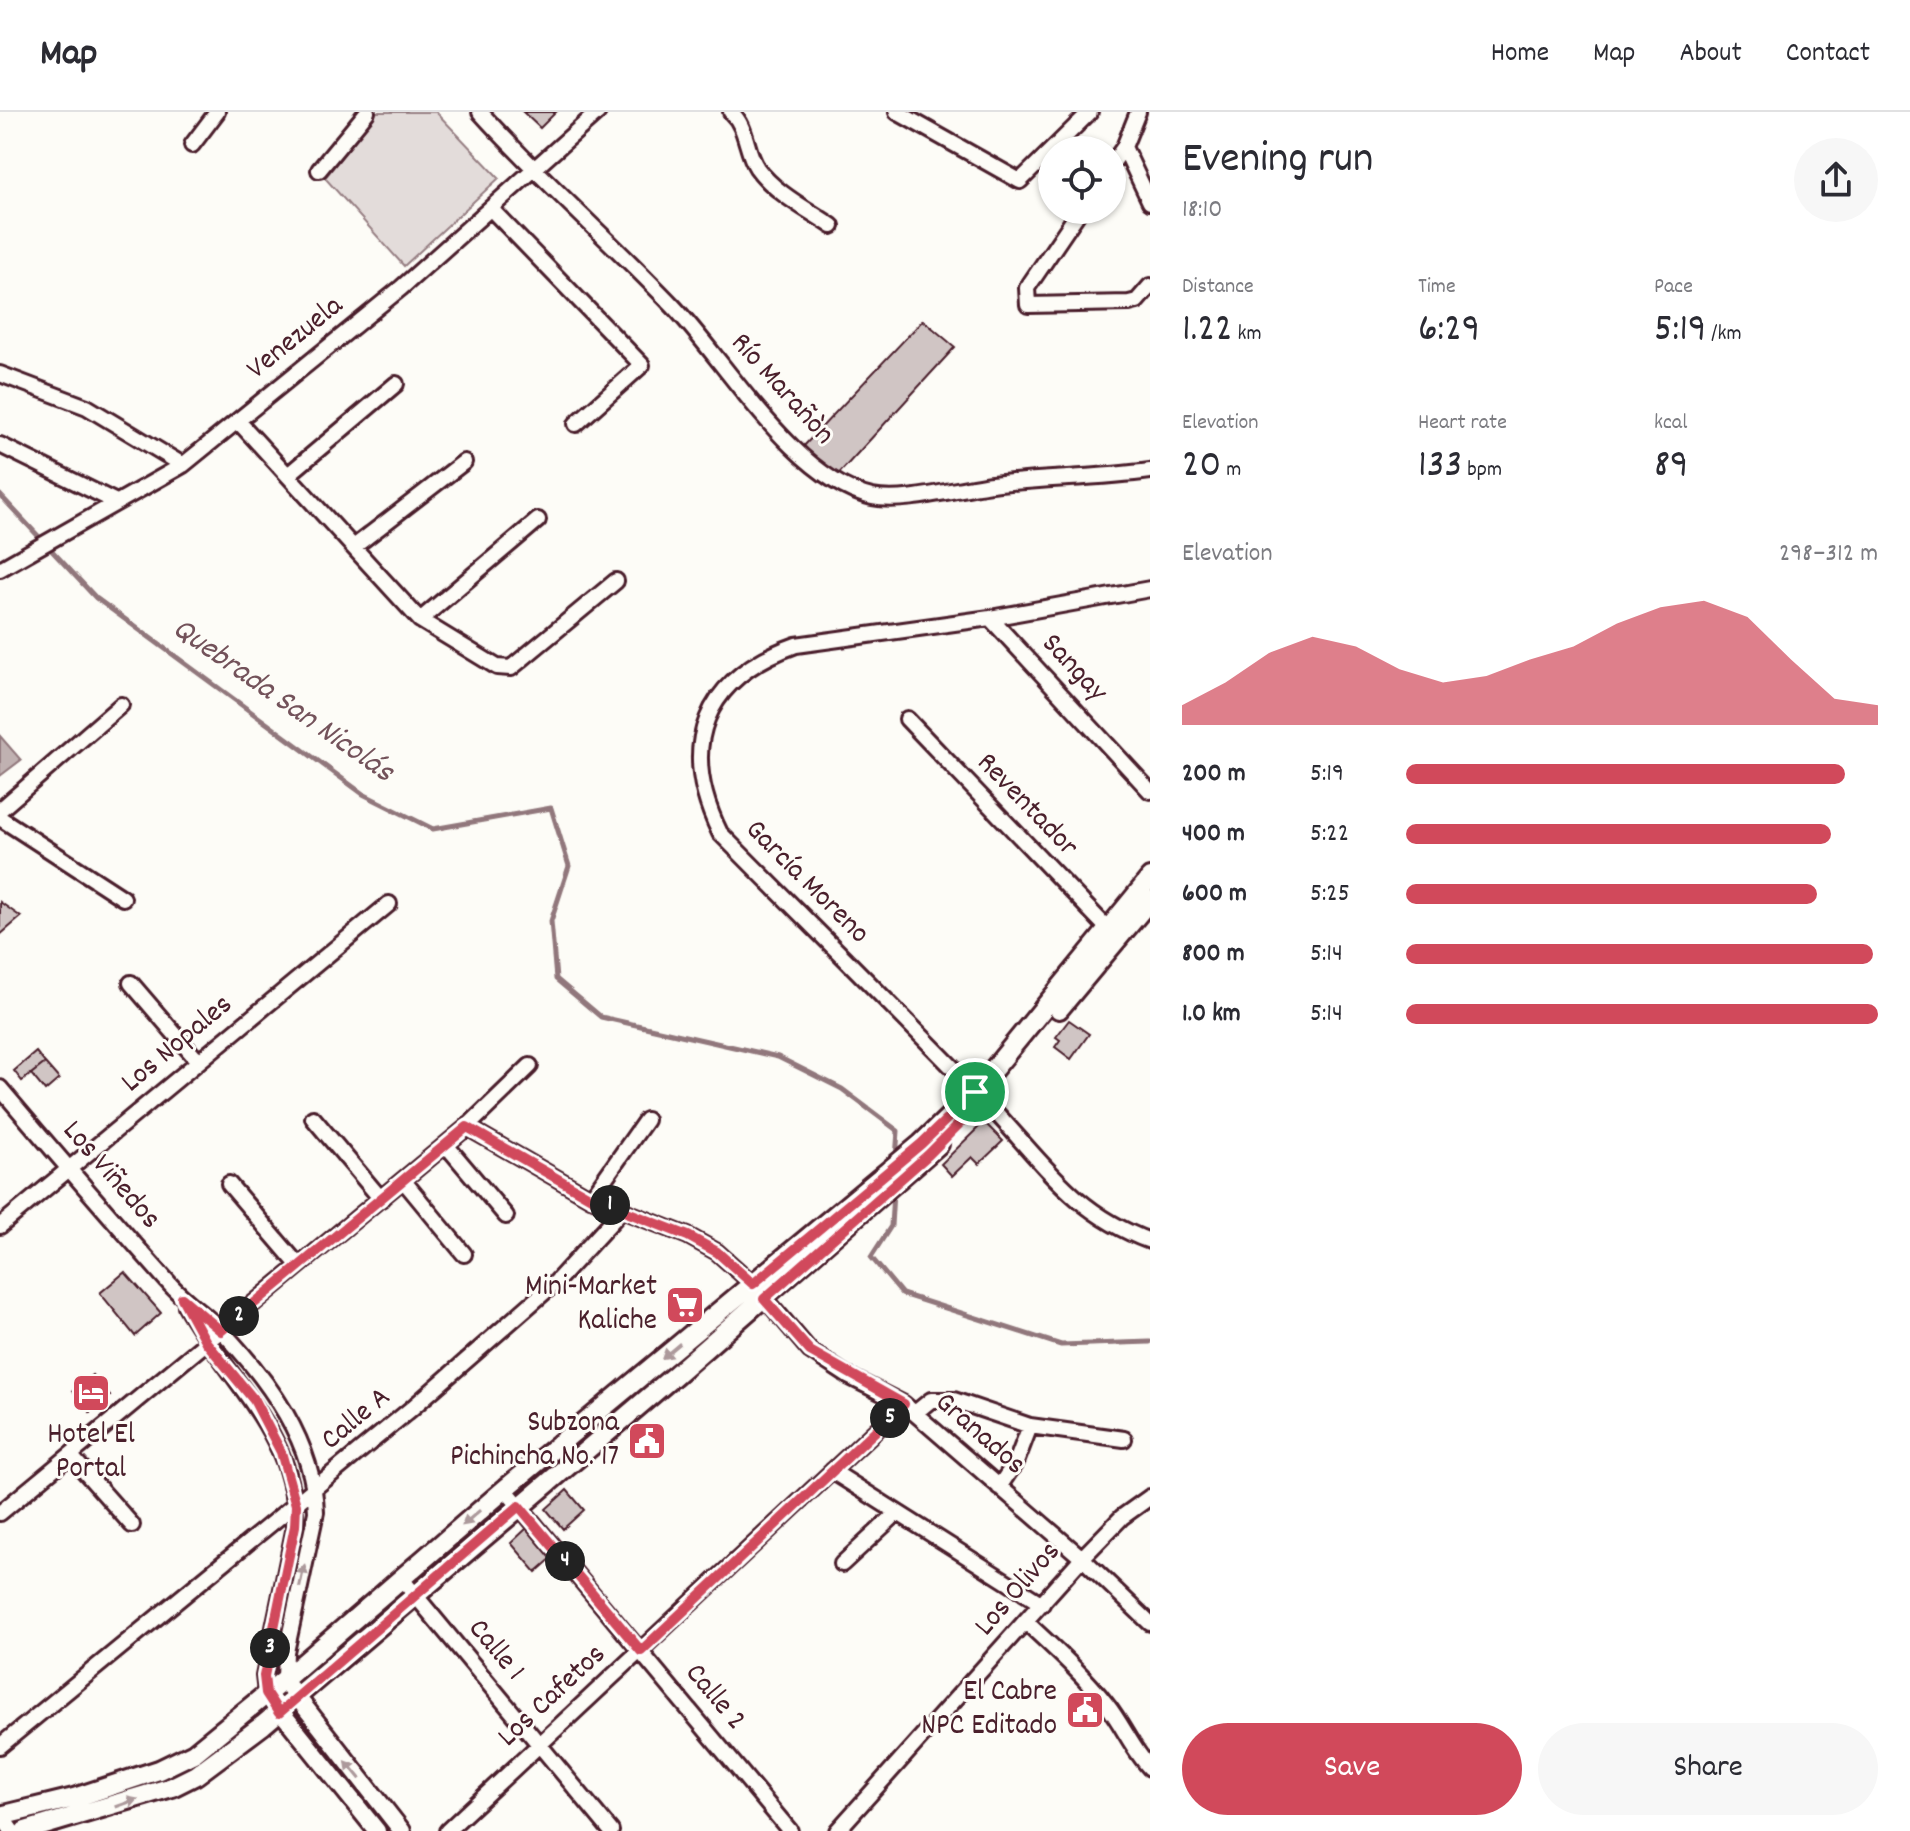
<!DOCTYPE html>
<html lang="en">
<head>
<meta charset="utf-8">
<style>
	:root { --surface:#fff; --page:#f7f7f7; --text:#2b2b33; --muted:#7c7c81; --line:#e1e1e2; --accent:#d1495b }
	body { margin:0; font-family:Dekko,sans-serif; background:var(--page); color:var(--text); height:100vh; display:flex; flex-direction:column; font-size:30px; white-space:nowrap }
	* { box-sizing:border-box; margin:0 }
	p { font-size:26px; color:var(--muted) }
	.icon { flex:none; width:44px; height:44px; fill:none; stroke:currentColor; stroke-width:2; stroke-linecap:round; stroke-linejoin:round }
	.map { position:relative; flex:1; overflow:hidden }
	.sheet { display:flex; flex-direction:column; background:var(--surface); width:760px }
	.sheet>* { flex:none }
	.tools { position:absolute; left:1038px; top:24px; display:grid; gap:16px }
	.tools a { display:grid; place-items:center; width:88px; height:88px; border-radius:50%; background:var(--surface); box-shadow:0 2px 6px #0004; font-size:40px }
	.pin { position:absolute; display:grid; place-items:center; width:68px; height:68px; color:#fff; margin:-34px; border:4px solid #fff; border-radius:50%; box-shadow:0 2px 8px #0007 }
	.km { position:absolute; width:40px; height:40px; margin:-20px; border-radius:50%; background:#222; color:#fff; font-size:22px; line-height:40px; text-align:center }
	.round { display:grid; place-items:center; flex:none; width:84px; height:84px; border-radius:42px; background:var(--page) }
	.head { display:flex; align-items:center; justify-content:space-between; height:136px; padding:0 32px }
	h1 { font-size:44px; font-weight:600; line-height:60px }
	.stats { display:grid; grid-template-columns:repeat(3,1fr); gap:12px; height:136px; padding:8px 32px }
	.stats div { display:grid; align-content:center }
	.stats b { font-size:40px; font-weight:600 }
	.stats small { font-size:22px; font-weight:400 }
	.stats p { font-size:22px }
	.chart { height:224px; padding:16px 32px }
	.chart p { display:flex; justify-content:space-between }
	.chart svg { width:100%; height:144px; margin-top:8px; fill:var(--accent); opacity:.7 }
	.cta { display:flex; gap:16px; margin-top:auto; padding:16px 32px }
	.cta a { flex:1; height:92px; border-radius:48px; background:var(--accent); color:#fff; font-size:32px; font-weight:600; line-height:92px; text-align:center }
	.cta a+a { background:var(--page); color:var(--text) }
	ul { padding:0 32px; list-style:none; font-size:26px }
	li { display:grid; grid-template-columns:128px 96px 1fr; align-items:center; height:60px }
	li i { height:20px; border-radius:10px; background:var(--accent) }
	header { display:flex; align-items:center; gap:48px; box-sizing:border-box; height:112px; padding:0 40px; background:var(--surface); border-bottom:2px solid var(--line) }
	header strong { font-size:38px }
	nav { display:flex; gap:44px; margin-inline-start:auto; font-size:28px }
	main { display:flex; flex:1; min-height:0 }
	.map>svg:first-child { display:block }
	.green { fill:#e3dcda; stroke:#967e82; stroke-width:2 }
	.water { fill:#c0b1b1; stroke:#91777b; stroke-width:2 }
	.lines { fill:none; stroke-linecap:round; stroke-linejoin:round }
	.stream { stroke:#91777b; stroke-width:5 }
	.building { fill:#d0c5c4; stroke:#4a1f2b; stroke-width:2 }
	.minor-casing { stroke:#4a1f2b; stroke-width:20 }
	.tertiary-casing { stroke:#4a1f2b; stroke-width:22 }
	.secondary-casing { stroke:#4a1f2b; stroke-width:24 }
	.minor { stroke:#fdfcf7; stroke-width:14 }
	.tertiary { stroke:#fdfcf7; stroke-width:16 }
	.secondary { stroke:#fdfcf7; stroke-width:18 }
	.oneway { fill:#ac999b }
	.route-casing { stroke:#fff; stroke-width:16 }
	.route { stroke:#d1495b; stroke-width:10 }
	.labels { text-anchor:middle; dominant-baseline:central; stroke-width:6; stroke-linejoin:round; paint-order:stroke }
	.street-label { font-size:30px; fill:#4a1f2b; stroke:#fdfcf7 }
	.poi-label { font-size:30px; fill:#4a1f2b; stroke:#fdfcf7; text-anchor:end }
	.water-label { font-size:32px; font-style:italic; fill:#73525a; stroke:#fdfcf7 }
</style>
</head>
<body>
<header>
<strong>Map</strong>
<nav><a>Home</a><a>Map</a><a>About</a><a>Contact</a></nav>
</header>
<main>
<div class="map">
<svg width="1150" height="1719" viewBox="0 0 1150 1719">
	<rect width="100%" height="100%" fill="#fdfcf7"/>
	<filter id="ink" filterUnits="userSpaceOnUse"><feTurbulence type="fractalNoise" baseFrequency=".0125" numOctaves="2"/><feDisplacementMap in="SourceGraphic" scale="16" xChannelSelector="R" yChannelSelector="G"/><feConvolveMatrix kernelMatrix="1 2 1 2 8 2 1 2 1" color-interpolation-filters="sRGB"/></filter>
	<g filter="url(#ink)">
		<path class="green" d="M377,0H436L499,66L404,154L325,66Z"/>
		<path class="water" d="M0,624L21,648L0,664Z"/>
		<g class="lines">
			<path class="stream" d="M0,383L96,486L363,682L433,717L551,696L569,754L551,809L556,867L601,905L778,945L842,977L898,1019L896,1046
				M893,1080L891,1114L871,1145L902,1182L1061,1233L1150,1230"/>
		</g>
		<path class="building" d="M523,0H556L540,16Z
			M923,208L955,235L834,367L801,337Z
			M0,790L21,805L0,823Z
			M1069,908L1089,922L1071,947L1055,935L1060,928L1056,925Z
			M36,940L45,951L22,969L14,959Z
			M45,951L59,967L45,979L31,962Z
			M984,1010L1003,1029L979,1052L972,1045L952,1064L941,1052Z
			M125,1160L161,1201L135,1224L100,1181Z
			M686,1179L699,1191L683,1207L671,1195Z
			M92,1263L110,1284L90,1300L73,1279Z
			M567,1378L584,1398L563,1417L546,1397Z
			M527,1416L553,1445L536,1460L511,1431Z"/>
		<g class="lines">
			<g class="minor-casing">
				<path id="minor" d="M480,0C541,68 610,128 673,194C727,251 794,367 872,385C904,392 958,376 992,372C1045,366 1098,366 1150,359
					M731,0C748,16 745,38 757,56C775,81 807,97 832,114
					M897,0L1020,69L1090,0
					M192,33L217,0
					M1124,35L1138,0
					M1112,52L1124,35L1150,90
					M319,58L367,0
					M491,97L642,253L576,312
					M1080,98L1027,176L1028,193L1129,191L1137,189L1150,174
					M0,262L87,295L183,353
					M238,309L420,508L497,555L511,556L616,469
					M0,333L114,389
					M288,363L396,272
					M355,434L464,350
					M0,457L183,353L401,176L598,0
					M1150,477L990,506L796,533C704,566 677,633 720,721C808,810 898,899 985,989C1041,1047 1071,1100 1150,1129
					M990,506L1150,679
					M420,508L538,408
					M907,607L1108,817
					M0,698L121,593
					M0,706L123,786
					M131,871L198,949
					M0,976C55,1041 111,1106 168,1170C184,1189 205,1202 222,1219C269,1269 314,1330 316,1400L286,1540L285,1567
					M313,1006L381,1087
					M467,1015L591,1086L688,1124L717,1140L753,1172L810,1239L848,1264L904,1292L1082,1446L1150,1511
					M446,1033L506,1104
					M403,1068L464,1142
					M229,1072L299,1154
					M591,1086L646,1008
					M0,1114L389,792
					M186,1194C226,1266 298,1324 295,1414L264,1564L266,1581
					M915,1301L931,1288H954L1030,1314L1124,1327
					M70,1343L132,1413
					M832,1359L1042,1492
					M999,1375L1017,1348L1030,1314
					M505,1377L790,1719
					M0,1401L467,1015L530,954
					M842,1452L897,1401
					M401,1466L611,1719
					M1027,1511C1055,1537 1084,1563 1107,1593C1123,1613 1132,1637 1150,1656
					M0,1634L411,1297L556,1170L623,1097
					M0,1702L12,1719
					M447,1719L904,1292
					M837,1719L1082,1446L1122,1405L1150,1385"/>
			</g>
			<g class="tertiary-casing">
				<path id="tertiary" d="M290,1576L402,1719
					M266,1581L377,1719"/>
			</g>
			<g class="secondary-casing">
				<path id="secondary" d="M1059,897L1150,788
					M0,1704L74,1686L159,1658L194,1641L285,1567L505,1377L921,1032L975,980L1150,766
					M25,1719L172,1675L196,1663L263,1613L675,1263L939,1032"/>
			</g>
			<use href="#minor" class="minor"/>
			<use href="#tertiary" class="tertiary"/>
			<use href="#secondary" class="secondary"/>
		</g>
		<defs><path id="oneway-solid" d="M-6-.8H1V-3.2L6.5 0L1 3.2V.8H-6Z" transform="scale(2)"/></defs>
		<g class="oneway">
			<use href="#oneway-solid" transform="translate(671 1239) rotate(140)"/>
			<use href="#oneway-solid" transform="translate(471 1406) rotate(139)"/>
			<use href="#oneway-solid" transform="translate(302 1464) rotate(-78)"/>
			<use href="#oneway-solid" transform="translate(353 1658) rotate(-129)"/>
			<use href="#oneway-solid" transform="translate(127 1691) rotate(-19)"/>
		</g>
	</g>
	<g class="lines" filter="url(#ink)">
		<g class="route-casing">
			<path id="route" d="M975,980L984,987L928,1043L764,1187L810,1239L904,1292L641,1539L519,1394L279,1601L266,1581L264,1564L295,1414L296,1393L281,1340L254,1288L206,1230L182,1186L221,1219L467,1015L591,1086L688,1124L717,1140L753,1172L921,1032Z"/>
		</g>
		<use href="#route" class="route"/>
	</g>
	<defs>
		<g id="supermarket-square" transform="scale(2)"><rect x="-9" y="-9" width="18" height="18" rx="4" fill="#d1495b" stroke="#fdfcf7"/><path d="M-6-5.5h2.5l.6 2H6L4.5 2H-2.5L-4.4-4H-6ZM-1.5 3.2a1.3 1.3 0 1 0 .1 0ZM3 3.2a1.3 1.3 0 1 0 .1 0Z" fill="#fff"/></g>
		<g id="hotel-square" transform="scale(2)"><rect x="-9" y="-9" width="18" height="18" rx="4" fill="#d1495b" stroke="#fdfcf7"/><path d="M-6-4.5h1.5V1H6V5H4.5V3h-9V5H-6ZM-4 0a1.8 1.8 0 1 1 3.6 0ZM.5 0V-2.5h3Q6-2.5 6 0Z" fill="#fff"/></g>
		<g id="civic-square" transform="scale(2)"><rect x="-9" y="-9" width="18" height="18" rx="4" fill="#d1495b" stroke="#fdfcf7"/><path d="M-.6-6.5H3V-4.5H.6V-3L4-1V1h2V6H-6V1h2V-1L-.6-3ZM-1.2 2.5V6h2.4V2.5Z" fill="#fff"/></g>
	</defs>
	<g fill-rule="evenodd">
		<use href="#supermarket-square" x="685" y="1193"/>
		<use href="#hotel-square" x="91" y="1281"/>
		<use href="#civic-square" x="647" y="1329"/>
		<use href="#civic-square" x="1085" y="1598"/>
	</g>
	<g class="labels">
		<g class="street-label">
			<text transform="translate(296 227) rotate(-39)">Venezuela</text>
			<text transform="translate(781 278) rotate(48)">Río Marañòn</text>
			<text transform="translate(1073 557) rotate(47)">Sangay</text>
			<text transform="translate(1026 694) rotate(46)">Reventador</text>
			<text transform="translate(806 771) rotate(45)">García Moreno</text>
			<text transform="translate(178 933) rotate(-40)">Los Nopales</text>
			<text transform="translate(110 1064) rotate(49)">Los Viñedos</text>
			<text transform="translate(357 1308) rotate(-40)">Calle A</text>
			<text transform="translate(979 1323) rotate(41)">Granados</text>
			<text transform="translate(1019 1478) rotate(-49)">Los Olivos</text>
			<text transform="translate(495 1539) rotate(50)">Calle 1</text>
			<text transform="translate(553 1585) rotate(-43)">Los Cafetos</text>
			<text transform="translate(714 1586) rotate(50)">Calle 2</text>
		</g>
		<g class="poi-label">
			<text x="657" y="1176">Mini-Market<tspan x="657" dy="34">Kaliche</tspan></text>
			<text x="619" y="1312">Subzona<tspan x="619" dy="34">Pichincha No. 17</tspan></text>
			<text x="91" y="1324" text-anchor="middle">Hotel El<tspan x="91" dy="34">Portal</tspan></text>
			<text x="1057" y="1581">El Cabre<tspan x="1057" dy="34">NPC Editado</tspan></text>
		</g>
		<g class="water-label">
			<text transform="translate(282 590) rotate(35)">Quebrada San Nicolás</text>
		</g>
	</g>
</svg>
<div class="tools">
<a><svg class="icon" aria-label="locate" viewBox="0 0 24 24"><circle cx="12" cy="12" r="6"/><path d="M12 2v4M12 18v4M2 12h4M18 12h4"/></svg></a>
</div>
<div class="pin" style="left:975px;top:980px;background:#1e9e55"><svg class="icon" aria-label="arrive" viewBox="0 0 24 24"><path d="M6 21V4h12l-3 4 3 4H6"/></svg></div>
<b class="km" style="left:610px;top:1093px">1</b>
<b class="km" style="left:239px;top:1204px">2</b>
<b class="km" style="left:270px;top:1536px">3</b>
<b class="km" style="left:565px;top:1449px">4</b>
<b class="km" style="left:890px;top:1306px">5</b>
</div>
<section class="sheet">
<div class="head"><div><h1>Evening run</h1><p>18:10</p></div><a class="round"><svg class="icon" aria-label="share" viewBox="0 0 24 24"><path d="M12 15V3M7 8l5-5 5 5M5 13v7h14v-7"/></svg></a></div>
<div class="stats">
<div><p>Distance</p><b>1.22<small> km</small></b></div>
<div><p>Time</p><b>6:29</b></div>
<div><p>Pace</p><b>5:19<small> /km</small></b></div>
</div>
<div class="stats">
<div><p>Elevation</p><b>20<small> m</small></b></div>
<div><p>Heart rate</p><b>133<small> bpm</small></b></div>
<div><p>kcal</p><b>89</b></div>
</div>
<div class="chart"><p><span>Elevation</span>298–312 m</p>
<svg viewBox="0 0 160 44" preserveAspectRatio="none"><path d="M0 44V38L10 31L20 22L30 17L40 20L50 27L60 31L70 29L80 24L90 20L100 13L110 8L120 6L130 11L140 24L150 36L160 38V44z"/></svg>
</div>
<ul>
<li><b>200 m</b>5:19<i style="width:93%"></i></li>
<li><b>400 m</b>5:22<i style="width:90%"></i></li>
<li><b>600 m</b>5:25<i style="width:87%"></i></li>
<li><b>800 m</b>5:14<i style="width:99%"></i></li>
<li><b>1.0 km</b>5:14<i style="width:100%"></i></li>
</ul>
<div class="cta"><a>Save</a><a>Share</a></div>
</section>
</main>
</body>
</html>
